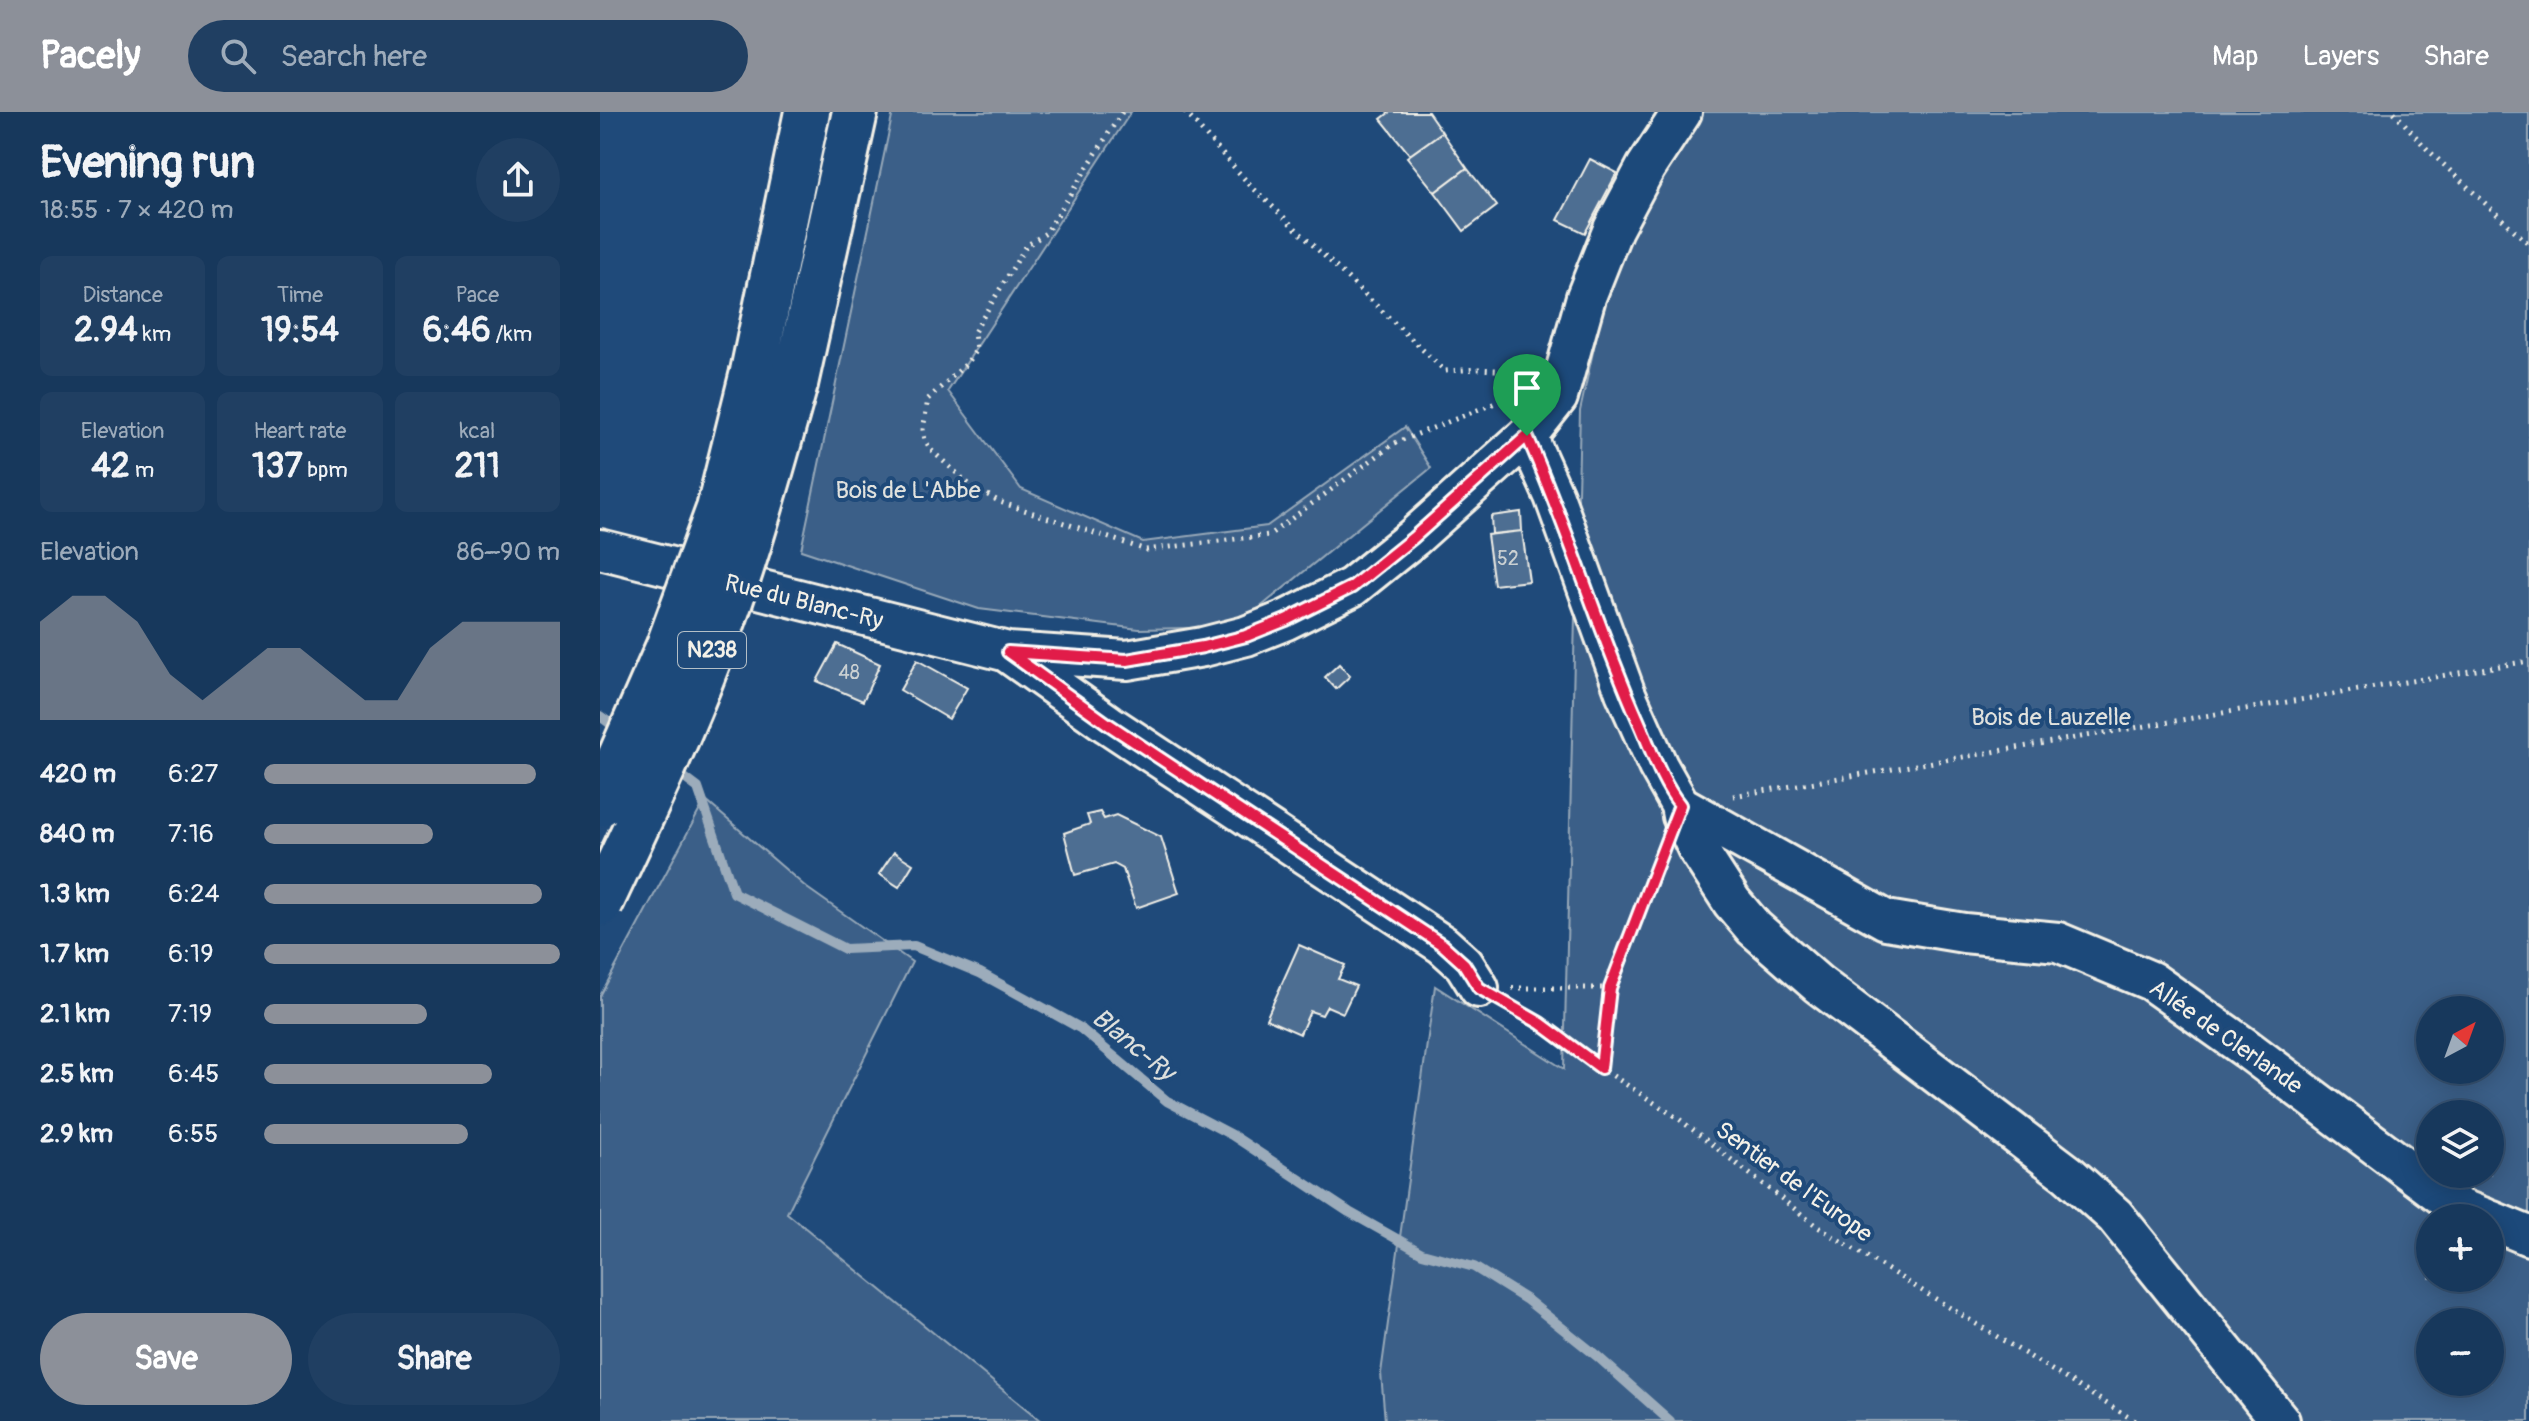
<!DOCTYPE html>
<html lang="en">
<head>
<meta charset="utf-8">
<style>
	:root { --surface:#17385c; --page:#203f62; --text:#f1f3f6; --muted:#9eacbb; --line:#365272; --accent:#8c9099 }
	body { margin:0; font-family:Pangolin,sans-serif; background:var(--page); color:var(--text); height:100vh; display:flex; flex-direction:column; font-size:30px; white-space:nowrap }
	* { box-sizing:border-box; margin:0 }
	p { font-size:26px; color:var(--muted) }
	.icon { flex:none; width:44px; height:44px; fill:none; stroke:currentColor; stroke-width:2; stroke-linecap:round; stroke-linejoin:round }
	.map { position:relative; flex:1; overflow:hidden }
	.sheet { display:flex; flex-direction:column; background:var(--surface); width:600px }
	.sheet>* { flex:none }
	.needle { width:52px; rotate:41deg }
	.controls { position:absolute; left:1816px; top:884px; display:grid; gap:16px }
	.controls a { display:grid; place-items:center; width:88px; height:88px; border-radius:50%; background:var(--surface); box-shadow:0 4px 20px #0003,0 0 0 2px var(--line); font-size:40px }
	.pin { position:absolute; display:grid; place-items:center; width:68px; height:68px; color:#fff; margin:-82px -34px; border-radius:50% 50% 50% 0; rotate:-45deg; box-shadow:0 0 8px #0007 }
	.pin .icon { rotate:45deg }
	.round { display:grid; place-items:center; flex:none; width:84px; height:84px; border-radius:42px; background:var(--page) }
	.headline { display:flex; align-items:center; justify-content:space-between; height:136px; padding:0 40px }
	h1 { font-size:44px; font-weight:700; line-height:60px }
	.metrics { display:grid; grid-template-columns:repeat(3,1fr); gap:12px; height:136px; padding:8px 40px }
	.metrics div { display:grid; align-content:center; border-radius:12px; background:var(--page); text-align:center }
	.metrics b { font-size:34px; font-weight:700 }
	.metrics small { font-size:22px; font-weight:400 }
	.metrics p { font-size:22px }
	.chart { height:224px; padding:16px 40px }
	.chart p { display:flex; justify-content:space-between }
	.chart svg { width:100%; height:144px; margin-top:8px; fill:var(--accent); opacity:.7 }
	.primary-button { display:flex; gap:16px; margin-top:auto; padding:16px 40px }
	.primary-button a { flex:1; height:92px; border-radius:48px; background:var(--accent); color:#fff; font-size:32px; font-weight:700; line-height:92px; text-align:center }
	.primary-button a+a { background:var(--page); color:var(--text) }
	ul { padding:0 40px; list-style:none; font-size:26px }
	li { display:grid; grid-template-columns:128px 96px 1fr; align-items:center; height:60px }
	li i { height:20px; border-radius:10px; background:var(--accent) }
	header { display:flex; align-items:center; gap:48px; box-sizing:border-box; height:112px; padding:0 40px; background:var(--accent); color:#fff }
	header strong { font-size:38px }
	nav { display:flex; gap:44px; margin-inline-start:auto; font-size:28px }
	.search { width:560px; height:72px; background:var(--page); display:flex; align-items:center; gap:20px; box-sizing:border-box; padding:0 28px; border-radius:44px; color:var(--muted); font-size:30px }
	main { display:flex; flex:1; min-height:0 }
	.map>svg:first-child { display:block }
	.green { fill:#3a5f88; stroke:#97a8b8; stroke-width:2; fill-rule:evenodd }
	.lines { fill:none; stroke-linecap:round; stroke-linejoin:round }
	.stream { stroke:#9cacbb; stroke-width:10 }
	.building { fill:#4d6e92; stroke:#f4f1e8; stroke-width:2 }
	.minor-casing { stroke:#f4f1e8; stroke-width:44 }
	.trunk-casing { stroke:#f4f1e8; stroke-width:50 }
	.path { stroke:#f4f1e8; stroke-width:5; stroke-dasharray:2 6; stroke-linecap:butt }
	.minor { stroke:#1f4a7a; stroke-width:38 }
	.trunk { stroke:#1f4a7a; stroke-width:44 }
	.trunk-bridge-casing { stroke:#f4f1e8; stroke-width:50; stroke-linecap:butt }
	.trunk-bridge { stroke:#1f4a7a; stroke-width:44 }
	.route-casing { stroke:#fff; stroke-width:16 }
	.route { stroke:#e11d48; stroke-width:10 }
	.labels { text-anchor:middle; dominant-baseline:central; stroke-width:8; stroke-linejoin:round; paint-order:stroke }
	.number-label { font-size:20px; fill:#cad0d2 }
	.shield { fill:#1f4a7a; stroke:#b4bfc7; stroke-width:2 }
	.shield-label { font-size:22px; font-weight:bold; fill:#f4f1e8 }
	.park-label { font-size:24px; fill:#e1e2de; stroke:#1f4a7a }
	.street-label { font-size:24px; fill:#f4f1e8; stroke:#1f4a7a }
	.water-label { font-size:26px; font-style:italic; fill:#dee0dd; stroke:#1f4a7a }
</style>
</head>
<body>
<header>
<strong>Pacely</strong>
<div class="search"><svg class="icon" aria-label="search" viewBox="0 0 24 24"><circle cx="10" cy="10" r="6"/><path d="M15 15l6 6"/></svg>Search here</div>
<nav><a>Map</a><a>Layers</a><a>Share</a></nav>
</header>
<main>
<section class="sheet">
<div class="headline"><div><h1>Evening run</h1><p>18:55 · 7 × 420 m</p></div><a class="round"><svg class="icon" aria-label="share" viewBox="0 0 24 24"><path d="M12 15V3M7 8l5-5 5 5M5 13v7h14v-7"/></svg></a></div>
<div class="metrics">
<div><p>Distance</p><b>2.94<small> km</small></b></div>
<div><p>Time</p><b>19:54</b></div>
<div><p>Pace</p><b>6:46<small> /km</small></b></div>
</div>
<div class="metrics">
<div><p>Elevation</p><b>42<small> m</small></b></div>
<div><p>Heart rate</p><b>137<small> bpm</small></b></div>
<div><p>kcal</p><b>211</b></div>
</div>
<div class="chart"><p><span>Elevation</span>86–90 m</p>
<svg viewBox="0 0 160 44" preserveAspectRatio="none"><path d="M0 44V14L10 6L20 6L30 14L40 30L50 38L60 30L70 22L80 22L90 30L100 38L110 38L120 22L130 14L140 14L150 14L160 14V44z"/></svg>
</div>
<ul>
<li><b>420 m</b>6:27<i style="width:92%"></i></li>
<li><b>840 m</b>7:16<i style="width:57%"></i></li>
<li><b>1.3 km</b>6:24<i style="width:94%"></i></li>
<li><b>1.7 km</b>6:19<i style="width:100%"></i></li>
<li><b>2.1 km</b>7:19<i style="width:55%"></i></li>
<li><b>2.5 km</b>6:45<i style="width:77%"></i></li>
<li><b>2.9 km</b>6:55<i style="width:69%"></i></li>
</ul>
<div class="primary-button"><a>Save</a><a>Share</a></div>
</section>
<div class="map">
<svg width="1929" height="1309" viewBox="0 0 1929 1309">
	<rect width="100%" height="100%" fill="#1f4a7a"/>
	<filter id="ink" filterUnits="userSpaceOnUse"><feTurbulence type="fractalNoise" baseFrequency=".0125" numOctaves="2"/><feDisplacementMap in="SourceGraphic" scale="16" xChannelSelector="R" yChannelSelector="G"/><feConvolveMatrix kernelMatrix="1 2 1 2 8 2 1 2 1" color-interpolation-filters="sRGB"/></filter>
	<g filter="url(#ink)">
		<path class="green" d="M293,0H531L348,279L421,377L543,430L667,414L805,315L831,356L636,515L539,517L379,497L201,438Z
			M1089,0H1929V1309H785L781,1261L835,874L964,957L980,299L1018,126ZM1830,898H1890V958H1830ZM1830,1002H1890V1062H1830ZM1830,1106H1890V1166H1830ZM1830,1210H1890V1270H1830Z
			M105,688L207,776L312,850L187,1101L441,1309H0V884Z"/>
		<g class="lines">
			<path class="stream" d="M0,604L19,618
				M74,658L98,676L134,781L245,837L314,834L380,861L480,916L567,989L632,1023L749,1100L822,1141L874,1155L927,1188L997,1244L1070,1309"/>
		</g>
		<path class="building" d="M790,0H828L842,20L810,43L781,7Z
			M842,20L867,56L835,80L807,45Z
			M990,47L1017,61L985,121L958,108Z
			M867,56L897,94L864,119L835,80Z
			M921,400L922,419L892,422L891,404Z
			M922,419L929,469L894,473L887,423Z
			M237,532L280,552L263,589L217,569Z
			M317,548L367,576L349,607L300,578Z
			M739,552L750,564L736,577L725,565Z
			M500,700L504,707L516,703L561,725L579,781L536,796L523,757L514,752L475,763L464,721L490,712L487,703Z
			M294,740L313,752L299,775L279,762Z
			M699,833L745,853L738,867L756,874L743,901L727,894L722,903L710,899L700,922L666,907Z"/>
		<g class="lines">
			<g class="minor-casing">
				<path id="minor" d="M927,324L954,384L1025,580L1058,654L1080,693L1286,808L1364,821L1458,830L1551,869L1647,937L1859,1096L1885,1106
					M0,437L408,540L527,548L603,535L646,524L686,508L752,475L813,426L927,324L958,285L986,185L1013,117L1046,55L1082,0
					M408,541L508,612L843,833L864,852L879,876
					M1080,693L1082,704L1097,736L1132,790L1154,816L1218,872L1468,1062L1515,1104L1680,1309
					M1890,1108L1929,1124"/>
			</g>
			<g class="trunk-casing">
				<path id="trunk" d="M153,260L207,0
					M195,272L255,0"/>
			</g>
			<path class="path" d="M522,0L446,121L426,134L374,220L376,238L366,252L328,287L323,318L325,328L331,338L370,373L400,390L546,438L669,423L795,331L913,284
				M585,0L650,73L845,259L879,257L929,260
				M1794,0L1828,38L1929,132
				M1133,684L1929,549
				M912,876H1010
				M907,892L940,911L1001,956L1079,1007L1218,1115L1535,1309
				M1001,956L1010,876L1061,741"/>
			<use href="#minor" class="minor"/>
			<use href="#trunk" class="trunk"/>
			<g class="trunk-bridge-casing">
				<path id="trunk-bridge" d="M0,692L68,536L119,397L153,260
					M0,792C38,711 77,630 109,546C144,457 169,364 195,272"/>
			</g>
			<use href="#trunk-bridge" class="trunk-bridge"/>
		</g>
	</g>
	<g class="lines" filter="url(#ink)">
		<g class="route-casing">
			<path id="route" d="M927,324C969,417 997,516 1039,610C1051,637 1061,669 1080,693L1010,876L1001,956L940,911L879,876L864,852L843,833L508,612L408,540L527,548L603,535L646,524L686,508L752,475L813,426Z"/>
		</g>
		<use href="#route" class="route"/>
	</g>
	<g class="labels">
		<g class="number-label">
			<text x="908" y="446">52</text>
			<text x="249" y="560">48</text>
		</g>
		<rect class="shield" x="78" y="520" width="68" height="36" rx="6"/>
		<g class="shield-label">
			<text x="112" y="538">N238</text>
		</g>
		<g class="park-label">
			<text x="308" y="378">Bois de L'Abbe</text>
			<text x="1451" y="605">Bois de Lauzelle</text>
		</g>
		<g class="street-label">
			<text transform="translate(204 490) rotate(14)">Rue du Blanc-Ry</text>
			<text transform="translate(1626 925) rotate(35)">Allée de Clerlande</text>
			<text transform="translate(1194 1070) rotate(36)">Sentier de l'Europe</text>
		</g>
		<g class="water-label">
			<text transform="translate(533 933) rotate(39)">Blanc-Ry</text>
		</g>
	</g>
</svg>
<div class="controls">
<a><svg class="needle" viewBox="-14 -14 28 28"><path d="M0-13l5 13h-10z" fill="#e53935"/><path d="M0 13l5-13h-10z" fill="#9eacbb"/></svg></a>
<a><svg class="icon" aria-label="layers" viewBox="0 0 24 24"><path d="M12 4l9 5-9 5-9-5zM3 14l9 5 9-5"/></svg></a>
<a>+</a>
<a>−</a>
</div>
<div class="pin" style="left:927px;top:324px;background:#1e9e55"><svg class="icon" aria-label="arrive" viewBox="0 0 24 24"><path d="M6 21V4h12l-3 4 3 4H6"/></svg></div>
</div>
</main>
</body>
</html>
